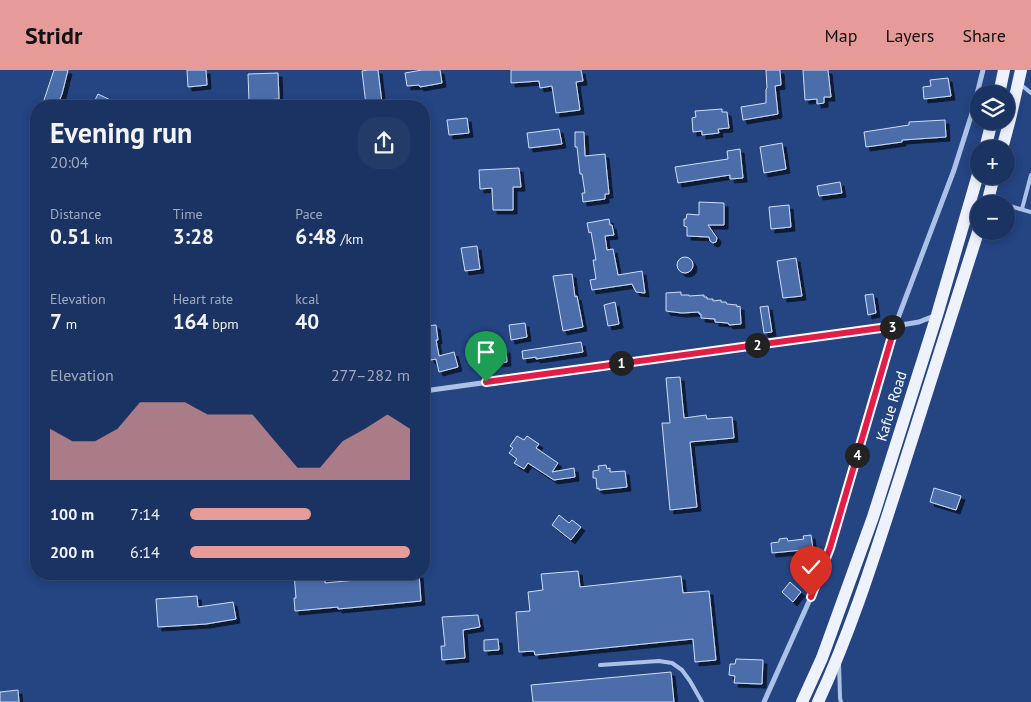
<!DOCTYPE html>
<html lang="en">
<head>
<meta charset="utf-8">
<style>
	:root { --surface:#1b3362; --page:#243b68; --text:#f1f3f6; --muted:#a0aabe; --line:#394e77; --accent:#e69b98 }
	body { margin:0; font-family:"PT Sans",sans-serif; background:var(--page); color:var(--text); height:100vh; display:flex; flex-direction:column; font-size:19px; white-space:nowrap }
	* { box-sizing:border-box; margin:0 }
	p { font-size:16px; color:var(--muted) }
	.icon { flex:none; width:28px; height:28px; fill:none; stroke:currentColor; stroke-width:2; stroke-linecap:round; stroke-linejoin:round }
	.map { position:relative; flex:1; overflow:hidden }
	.side { position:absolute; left:30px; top:30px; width:400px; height:480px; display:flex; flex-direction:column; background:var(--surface); border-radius:20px; box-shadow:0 2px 8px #0003,0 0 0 1px var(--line) }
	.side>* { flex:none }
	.buttons { position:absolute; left:970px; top:15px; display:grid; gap:10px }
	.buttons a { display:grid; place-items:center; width:45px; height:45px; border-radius:50%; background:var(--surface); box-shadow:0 2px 8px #0003,0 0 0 1px var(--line); font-size:25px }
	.pin { position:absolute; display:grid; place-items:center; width:42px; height:42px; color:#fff; margin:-51px -21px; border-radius:50% 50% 50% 0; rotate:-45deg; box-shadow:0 0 5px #0007 }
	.pin .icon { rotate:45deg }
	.km { position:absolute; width:25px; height:25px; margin:-12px; border-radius:50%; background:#222; color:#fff; font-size:14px; line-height:25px; text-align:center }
	.round { display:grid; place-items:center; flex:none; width:52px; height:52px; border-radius:20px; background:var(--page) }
	.summary { display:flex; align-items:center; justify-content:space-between; height:85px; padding:0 20px }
	h1 { font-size:28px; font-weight:800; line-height:38px }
	.metrics { display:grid; grid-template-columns:repeat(3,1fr); gap:8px; height:85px; padding:5px 20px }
	.metrics div { display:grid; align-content:center }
	.metrics b { font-size:21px; font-weight:800 }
	.metrics small { font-size:14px; font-weight:400 }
	.metrics p { font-size:14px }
	.chart { height:140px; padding:10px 20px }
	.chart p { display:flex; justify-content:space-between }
	.chart svg { width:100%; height:90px; margin-top:5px; fill:var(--accent); opacity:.7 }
	ul { padding:0 20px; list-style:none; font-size:16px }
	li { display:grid; grid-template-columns:80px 60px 1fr; align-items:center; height:38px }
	li i { height:12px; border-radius:6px; background:var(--accent) }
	header { display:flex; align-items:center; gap:30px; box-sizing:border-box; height:70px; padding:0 25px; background:var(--accent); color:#111 }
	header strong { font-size:24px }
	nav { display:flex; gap:28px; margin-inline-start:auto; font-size:18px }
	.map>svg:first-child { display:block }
	.building { fill:#4c6eab; stroke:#cfddf6; filter:url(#shadow) }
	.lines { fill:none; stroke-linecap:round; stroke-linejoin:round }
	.lane { stroke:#acc1e7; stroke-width:4 }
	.street { stroke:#acc1e7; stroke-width:5 }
	.primary { stroke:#eef2fd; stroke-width:12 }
	.route-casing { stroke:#fff; stroke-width:10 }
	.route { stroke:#e11d48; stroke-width:6 }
	.labels { text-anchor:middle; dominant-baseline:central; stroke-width:4; stroke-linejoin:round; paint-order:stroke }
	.street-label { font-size:15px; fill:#fff; stroke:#244482 }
</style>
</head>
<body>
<header>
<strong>Stridr</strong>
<nav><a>Map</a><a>Layers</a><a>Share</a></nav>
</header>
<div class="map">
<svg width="1031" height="632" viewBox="0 0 1031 632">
	<defs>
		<filter id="shadow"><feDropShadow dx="4" dy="4" stdDeviation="0" flood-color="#0009"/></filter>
	</defs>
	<rect width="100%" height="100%" fill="#244482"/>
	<path class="building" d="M54,0H68L62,24L57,36H42Z
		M187,0H206L207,15L188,17Z
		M368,0H378L382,33L366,35L362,1Z
		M422,0H440L442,13L420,17L419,15L407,16L405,3Z
		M511,0H581L583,11L576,12L580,40L556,43L552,16L540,18L539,11L511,13Z
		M766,0H780L781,15L775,16L778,44L743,50L741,37L766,33V19L767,18Z
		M803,0H828L831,27H824V33L817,34V29L805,30Z
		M278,3L279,29L249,31L248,4Z
		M948,8L951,26L924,29L923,17L931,16L930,10Z
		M98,24L123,36H92Z
		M722,39V42H727L729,58L718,59L719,63L702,65V61L693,62L692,48L696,47L695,41Z
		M467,48L469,63L449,65L447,50Z
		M945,50L946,67L902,70V72L866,77L864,62L909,55V52Z
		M559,59L562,74L529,78L527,63Z
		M575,62H584L585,86L605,84L609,124H605V129L583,132L582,123H585L582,104H580L577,77H575Z
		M782,73L786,99L764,103L760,77Z
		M740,79L743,108L730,109V105L678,113L675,97L728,89L727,81Z
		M519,98L521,117H513V140H493L492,118L480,119L479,100Z
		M840,112L842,123L819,126L817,116Z
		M699,132L724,133V155H708L717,168L716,172L713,173L710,171L709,167L687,166V157L684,156V149H686L687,144L699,145Z
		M789,135L791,157L771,159L769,137Z
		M609,149L610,155H612L614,165L605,166L607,180L613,179L618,205L642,201L645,223L636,222L632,214L592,220L590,210L596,209L593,190H596L591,162L589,163L587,153Z
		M477,176L480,199L465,201L461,178Z
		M677 195a8 8 0 1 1 16 0a8 8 0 1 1-16 0Z
		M796,188L802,226L783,228L777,191Z
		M572,204L575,227L577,226L583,257L563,261L553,206Z
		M681,222V225H689V226L704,225V227H707V229H713V231L721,230V232H726L727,234L737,235V237L740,236L741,254L729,255L728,253L715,252V249L701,248V244H699V242L682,243L666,241V223Z
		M873,224L876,243L868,245L865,225Z
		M615,232L619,254L608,256L604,235Z
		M768,236L772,262L764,263L760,237Z
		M525,253L527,267L511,270L509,255Z
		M436,255L438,270H436L439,286L454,282L458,297L439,302L436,289L431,290L426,271H424V256Z
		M477,272L480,282L506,279L507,292L473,296L471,274Z
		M581,272L583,282L536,289V287L523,289L522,281Z
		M680,307L684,348L706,345L707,349L732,347L734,368L690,372L697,437L670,440L662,353H670L666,308Z
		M517,366L524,370L527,366L539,374L536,378L558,393L552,402L574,398L575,407L554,410L528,393L524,399L514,393L517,389L509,383L513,378L510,376Z
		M606,395L607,399L610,398V402L625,401L627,417L599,420V418L597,419L596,408H593V401L599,400L598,396Z
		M934,418L961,426L956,440L930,432Z
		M559,445L569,453L572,450L581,457L571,470L552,455Z
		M811,465L813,479L772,483L771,473L779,472V469L787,468L788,471L804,469L803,466Z
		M578,501L580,517L681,506L683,523L709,521L716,590L695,592L693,569L535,585L534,581L519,582L516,542L530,541L528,522L543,520L541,504Z
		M294,504H322V508H325V513L419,504L421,531L338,539V537L295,541L294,528H296Z
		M790,512L801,522L793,532L782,522Z
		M197,526L198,537L233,532L236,549L206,554L158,557L156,529Z
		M478,545L480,557L463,560L465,588L442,590L441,576H445L442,547Z
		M498,569L499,580L484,581V570Z
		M736,589L763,590L762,614L734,613L735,606L729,605L730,594H735Z
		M671,602L674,632H533L531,615Z
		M18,620L19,632H0V622Z"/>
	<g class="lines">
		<path class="lane" d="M1020,14L1031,23
			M990,131L1000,134
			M1006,135L1031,142
			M1022,139L1031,105
			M839,593L840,628L841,632
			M600,595L659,591L672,593L682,600L690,611L702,632"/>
		<path class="street" d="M424,321L895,256L919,252L934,246
			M764,632L811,527L830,478L895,256L954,100L973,40L983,0"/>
		<path class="primary" d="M999,24L1004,0
			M985,79L992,51
			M1002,79L1010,49L1021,0
			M987,134L994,106
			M802,632L822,588L873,447L937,245L979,101
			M818,632C852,559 876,481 901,404C927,323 953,241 979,159"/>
	</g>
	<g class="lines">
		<g class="route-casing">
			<path id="route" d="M486,312L895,256L830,478L811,527"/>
		</g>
		<use href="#route" class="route"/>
	</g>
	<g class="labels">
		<g class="street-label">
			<text transform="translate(891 336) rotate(-73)">Kafue Road</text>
		</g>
	</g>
</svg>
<div class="buttons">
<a><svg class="icon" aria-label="layers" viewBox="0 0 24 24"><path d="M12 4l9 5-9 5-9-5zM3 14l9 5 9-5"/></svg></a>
<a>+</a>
<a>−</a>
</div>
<div class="pin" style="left:486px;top:312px;background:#1e9e55"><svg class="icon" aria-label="arrive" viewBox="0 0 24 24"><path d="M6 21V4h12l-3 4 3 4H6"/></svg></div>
<div class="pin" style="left:811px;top:527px;background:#d93025"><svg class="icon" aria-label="check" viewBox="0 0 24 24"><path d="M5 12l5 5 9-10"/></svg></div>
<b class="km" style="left:621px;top:293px">1</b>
<b class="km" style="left:757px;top:275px">2</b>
<b class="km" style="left:892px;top:257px">3</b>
<b class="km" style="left:857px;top:385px">4</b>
<section class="side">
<div class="summary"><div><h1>Evening run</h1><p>20:04</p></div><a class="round"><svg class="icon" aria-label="share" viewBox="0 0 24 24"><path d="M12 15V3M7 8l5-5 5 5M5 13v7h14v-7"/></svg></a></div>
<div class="metrics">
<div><p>Distance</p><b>0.51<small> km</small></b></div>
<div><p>Time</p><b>3:28</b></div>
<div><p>Pace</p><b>6:48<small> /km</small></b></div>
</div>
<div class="metrics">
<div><p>Elevation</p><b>7<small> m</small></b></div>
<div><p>Heart rate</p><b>164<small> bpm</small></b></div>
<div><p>kcal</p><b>40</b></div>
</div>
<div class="chart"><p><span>Elevation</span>277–282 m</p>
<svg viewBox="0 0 160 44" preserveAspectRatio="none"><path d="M0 44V19L10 25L20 25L30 19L40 6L50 6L60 6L70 12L80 12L90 12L100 25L110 38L120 38L130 25L140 19L150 12L160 19V44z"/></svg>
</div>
<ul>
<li><b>100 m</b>7:14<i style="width:55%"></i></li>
<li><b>200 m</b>6:14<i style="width:100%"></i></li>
</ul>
</section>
</div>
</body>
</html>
